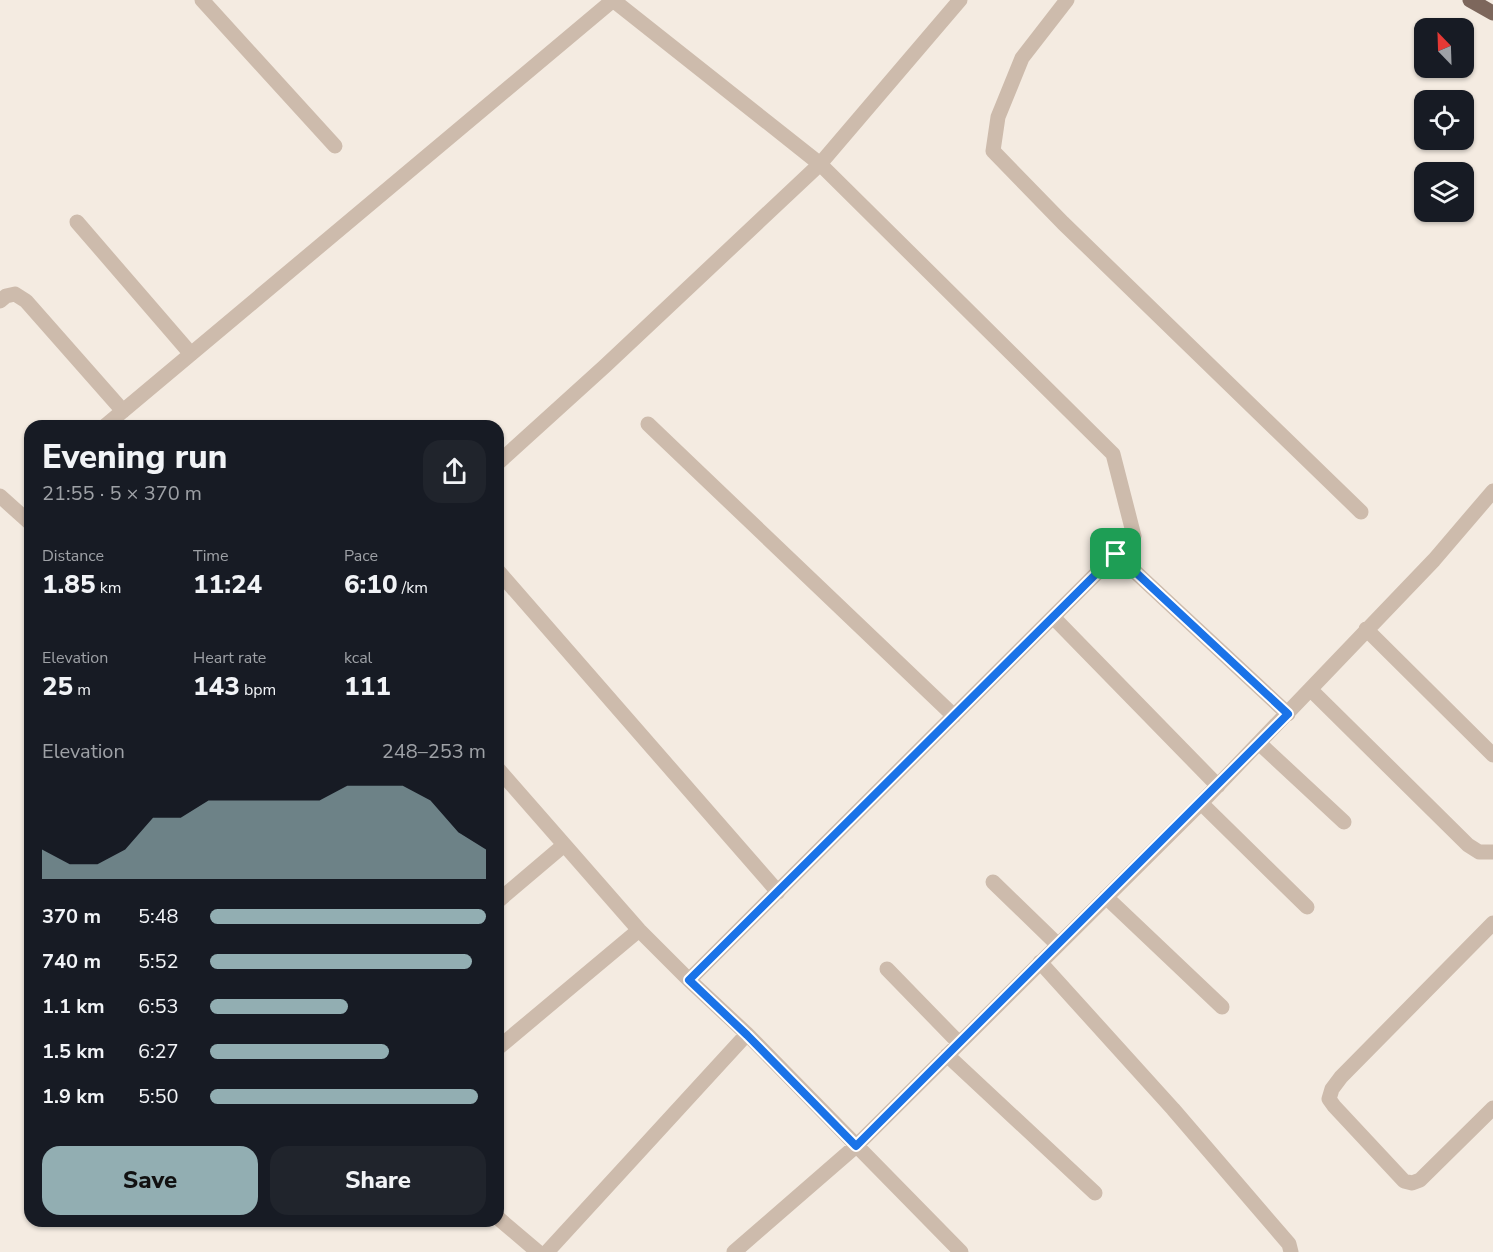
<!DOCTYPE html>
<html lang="en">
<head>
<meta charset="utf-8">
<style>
	:root { --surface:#171b24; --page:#20242c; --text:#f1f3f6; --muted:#9ea1a6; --accent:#92aeb2 }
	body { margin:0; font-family:"Nunito Sans",sans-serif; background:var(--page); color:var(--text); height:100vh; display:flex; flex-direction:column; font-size:22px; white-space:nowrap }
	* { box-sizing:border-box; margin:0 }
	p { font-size:20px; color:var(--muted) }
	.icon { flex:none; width:33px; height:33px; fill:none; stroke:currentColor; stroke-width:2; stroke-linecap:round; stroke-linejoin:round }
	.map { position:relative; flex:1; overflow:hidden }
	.drawer { position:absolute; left:24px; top:420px; width:480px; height:807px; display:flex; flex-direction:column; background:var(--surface); border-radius:18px; box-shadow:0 2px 4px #0004 }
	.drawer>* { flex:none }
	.needle { width:39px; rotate:337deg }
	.fabs { position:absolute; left:1414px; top:18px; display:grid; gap:12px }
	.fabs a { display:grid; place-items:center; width:60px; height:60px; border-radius:12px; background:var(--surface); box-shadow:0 2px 4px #0004; font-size:30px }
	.pin { position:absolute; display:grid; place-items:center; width:51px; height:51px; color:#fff; margin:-26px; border-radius:12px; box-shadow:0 3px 9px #0006 }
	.round { display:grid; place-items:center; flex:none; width:63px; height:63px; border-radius:18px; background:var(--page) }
	.headline { display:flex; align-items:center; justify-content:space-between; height:102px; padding:0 18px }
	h1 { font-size:33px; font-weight:800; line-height:45px }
	.stats { display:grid; grid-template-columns:repeat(3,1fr); gap:9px; height:102px; padding:6px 18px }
	.stats div { display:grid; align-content:center }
	.stats b { font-size:26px; font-weight:800 }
	.stats small { font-size:16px; font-weight:400 }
	.stats p { font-size:16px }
	.chart { height:168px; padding:12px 18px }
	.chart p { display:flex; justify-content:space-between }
	.chart svg { width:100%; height:108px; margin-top:6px; fill:var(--accent); opacity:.7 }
	.action { display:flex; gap:12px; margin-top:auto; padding:12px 18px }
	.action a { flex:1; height:69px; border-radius:18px; background:var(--accent); color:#111; font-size:24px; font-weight:800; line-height:69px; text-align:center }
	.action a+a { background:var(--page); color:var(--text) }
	ul { padding:0 18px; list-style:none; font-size:20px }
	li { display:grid; grid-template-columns:96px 72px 1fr; align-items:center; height:45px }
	li i { height:15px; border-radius:8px; background:var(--accent) }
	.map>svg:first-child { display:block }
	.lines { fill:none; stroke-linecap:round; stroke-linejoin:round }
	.street { stroke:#cdbbac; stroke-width:15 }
	.primary { stroke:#7d675c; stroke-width:15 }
	.route-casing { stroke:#fff; stroke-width:12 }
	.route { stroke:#1a73e8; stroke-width:8 }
</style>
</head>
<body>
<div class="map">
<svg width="1493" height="1252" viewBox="0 0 1493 1252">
	<rect width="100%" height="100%" fill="#f4ebe1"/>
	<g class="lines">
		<path class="street" d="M202,0L335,146
			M613,0L820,164L1113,454L1134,536L689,980
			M1067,0L1022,58L998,117L993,151L1063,223L1361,512
			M77,222L191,354
			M0,301L6,296L15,294L26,301L123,411
			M648,424L954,716
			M105,426L612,1
			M498,463L605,366L820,164L960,0
			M0,496L30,523
			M1116,554L1288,714
			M498,571L778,892
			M1053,617L1218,786
			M1366,629L1493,755
			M1311,690L1468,845L1479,852H1493
			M1259,743L1344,822
			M498,769L639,930L689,980L747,1034L961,1252
			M1201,803L1307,907
			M993,882L1058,945
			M1106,897L1222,1007
			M498,901L564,845
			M1493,923L1341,1077L1332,1089L1329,1099L1334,1106L1404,1181L1412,1183L1420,1180L1493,1108
			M1040,962L1173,1109L1289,1244L1291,1252
			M887,969L959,1043
			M498,1048L639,930
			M947,1055L1095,1193
			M498,1218L538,1252
			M547,1252L747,1034
			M734,1252L856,1146L1201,803L1434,560L1493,491"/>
		<path class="primary" d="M1470,0L1493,13"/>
	</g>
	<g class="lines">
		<g class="route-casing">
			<path id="route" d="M1116,554L1288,714L856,1146L747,1035L689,980Z"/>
		</g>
		<use href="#route" class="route"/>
	</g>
</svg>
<div class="fabs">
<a><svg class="needle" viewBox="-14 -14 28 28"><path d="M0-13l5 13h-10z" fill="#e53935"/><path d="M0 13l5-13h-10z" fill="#9ea1a6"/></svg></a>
<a><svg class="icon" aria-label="locate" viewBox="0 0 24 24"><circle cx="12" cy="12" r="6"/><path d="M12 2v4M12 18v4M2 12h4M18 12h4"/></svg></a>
<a><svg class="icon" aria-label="layers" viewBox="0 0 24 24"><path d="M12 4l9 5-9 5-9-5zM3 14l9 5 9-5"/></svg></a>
</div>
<div class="pin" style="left:1116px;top:554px;background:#1e9e55"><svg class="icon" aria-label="arrive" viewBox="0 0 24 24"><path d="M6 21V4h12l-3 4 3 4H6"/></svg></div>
<section class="drawer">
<div class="headline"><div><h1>Evening run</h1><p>21:55 · 5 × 370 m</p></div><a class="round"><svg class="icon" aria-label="share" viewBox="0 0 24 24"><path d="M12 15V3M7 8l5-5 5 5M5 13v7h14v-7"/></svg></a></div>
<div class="stats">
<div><p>Distance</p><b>1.85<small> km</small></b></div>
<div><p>Time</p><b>11:24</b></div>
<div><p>Pace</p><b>6:10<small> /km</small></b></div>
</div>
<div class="stats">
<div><p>Elevation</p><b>25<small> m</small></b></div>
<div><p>Heart rate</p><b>143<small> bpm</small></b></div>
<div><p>kcal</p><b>111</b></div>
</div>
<div class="chart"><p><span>Elevation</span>248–253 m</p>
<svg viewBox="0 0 160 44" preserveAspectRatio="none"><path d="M0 44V32L10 38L20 38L30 32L40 19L50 19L60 12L70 12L80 12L90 12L100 12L110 6L120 6L130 6L140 12L150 25L160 32V44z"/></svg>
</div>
<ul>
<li><b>370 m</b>5:48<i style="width:100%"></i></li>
<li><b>740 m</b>5:52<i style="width:95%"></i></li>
<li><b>1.1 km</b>6:53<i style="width:50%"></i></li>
<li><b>1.5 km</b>6:27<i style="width:65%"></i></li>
<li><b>1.9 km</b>5:50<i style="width:97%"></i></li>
</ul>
<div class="action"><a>Save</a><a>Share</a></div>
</section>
</div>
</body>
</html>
